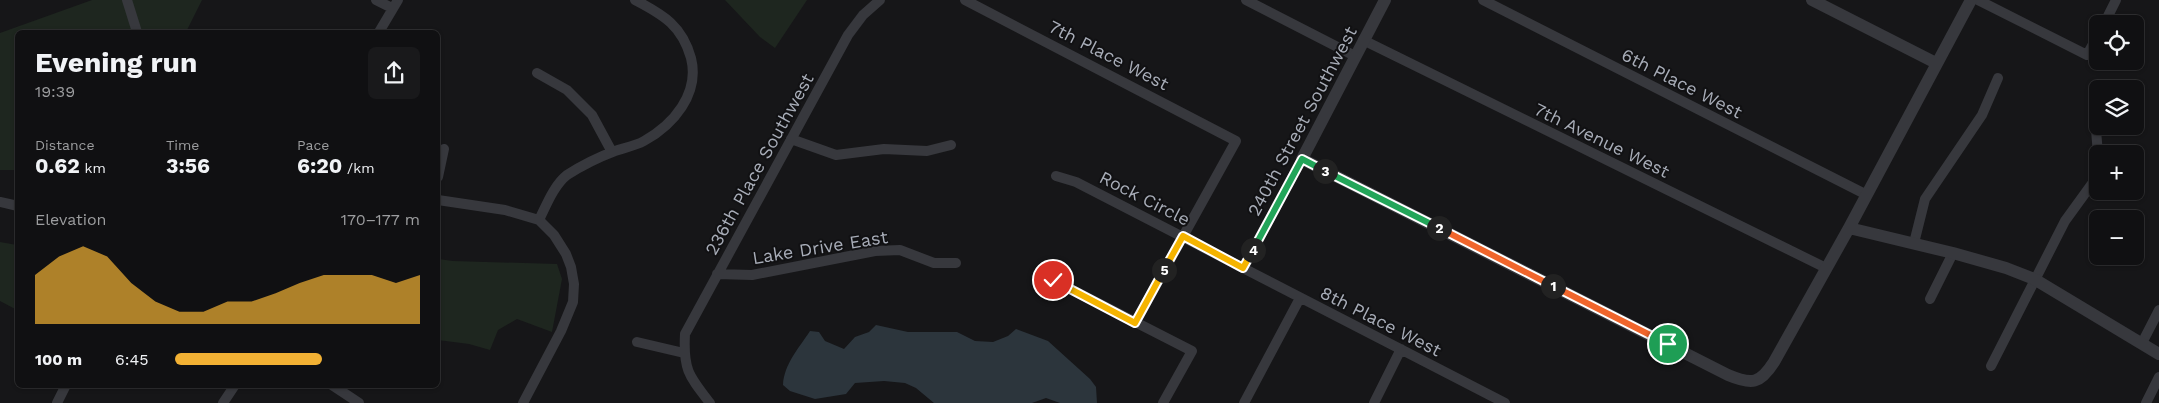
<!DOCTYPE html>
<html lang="en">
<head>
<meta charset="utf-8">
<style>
	:root { --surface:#101012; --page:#19191b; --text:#f1f3f6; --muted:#9c9d9f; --line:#303032; --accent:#f2b134 }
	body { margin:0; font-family:"Work Sans",sans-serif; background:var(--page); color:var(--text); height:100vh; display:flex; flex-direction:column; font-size:19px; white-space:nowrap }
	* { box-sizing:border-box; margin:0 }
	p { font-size:16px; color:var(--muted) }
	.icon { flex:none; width:28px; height:28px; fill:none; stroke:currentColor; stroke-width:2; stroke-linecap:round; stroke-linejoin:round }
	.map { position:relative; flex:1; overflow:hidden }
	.sheet { position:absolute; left:15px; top:30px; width:425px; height:358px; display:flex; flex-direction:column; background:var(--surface); border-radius:8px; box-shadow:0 1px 4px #0004,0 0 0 1px var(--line) }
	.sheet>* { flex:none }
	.tools { position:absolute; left:2089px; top:15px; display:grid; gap:10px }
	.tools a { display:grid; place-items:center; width:55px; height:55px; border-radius:8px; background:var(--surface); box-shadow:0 1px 4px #0004,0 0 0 1px var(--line); font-size:25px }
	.pin { position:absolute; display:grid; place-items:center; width:42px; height:42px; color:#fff; margin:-21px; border:2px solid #fff; border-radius:50%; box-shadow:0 1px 5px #0007 }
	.km { position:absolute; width:25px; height:25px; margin:-12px; border-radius:50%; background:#222; color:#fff; font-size:14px; line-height:25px; text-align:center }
	.round { display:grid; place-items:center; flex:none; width:52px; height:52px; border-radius:8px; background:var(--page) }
	.head { display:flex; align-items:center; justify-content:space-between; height:85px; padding:0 20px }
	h1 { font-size:28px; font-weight:700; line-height:38px }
	.figures { display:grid; grid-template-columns:repeat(3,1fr); gap:8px; height:85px; padding:5px 20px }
	.figures div { display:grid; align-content:center }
	.figures b { font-size:21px; font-weight:700 }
	.figures small { font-size:14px; font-weight:400 }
	.figures p { font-size:14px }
	.chart { height:140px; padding:10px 20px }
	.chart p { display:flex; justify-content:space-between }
	.chart svg { width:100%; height:90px; margin-top:5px; fill:var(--accent); opacity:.7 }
	ul { padding:0 20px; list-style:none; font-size:16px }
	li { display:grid; grid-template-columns:80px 60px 1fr; align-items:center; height:38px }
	li i { height:12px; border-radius:6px; background:var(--accent) }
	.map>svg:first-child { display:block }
	.green { fill:#1e261f }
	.water { fill:#2c353c }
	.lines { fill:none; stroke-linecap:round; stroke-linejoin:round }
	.minor { stroke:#37383d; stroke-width:10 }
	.tertiary { stroke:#37383d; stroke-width:12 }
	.split-1-casing { stroke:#fff; stroke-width:10 }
	.split-2-casing { stroke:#fff; stroke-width:10 }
	.split-3-casing { stroke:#fff; stroke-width:10 }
	.split-4-casing { stroke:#fff; stroke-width:10 }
	.split-5-casing { stroke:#fff; stroke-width:10 }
	.split-6-casing { stroke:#fff; stroke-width:10 }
	.split-1 { stroke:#f0652b; stroke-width:6 }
	.split-2 { stroke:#f0652b; stroke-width:6 }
	.split-3 { stroke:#22a559; stroke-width:6 }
	.split-4 { stroke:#22a559; stroke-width:6 }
	.split-5 { stroke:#f5b400; stroke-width:6 }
	.split-6 { stroke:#f5b400; stroke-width:6 }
	.labels { text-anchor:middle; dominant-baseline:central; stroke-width:4; stroke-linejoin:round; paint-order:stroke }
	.street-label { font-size:18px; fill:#a8adb8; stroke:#111113 }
</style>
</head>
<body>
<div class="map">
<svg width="2159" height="403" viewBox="0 0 2159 403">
	<rect width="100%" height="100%" fill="#161618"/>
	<path class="green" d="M92,0H202L186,32H18L17,170H0V33Z
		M725,0H807L775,48L760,37Z
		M0,242L17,245V310L0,301Z
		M438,259L453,261L557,264L562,279L552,332L517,319L498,330L490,350L469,344L438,340Z"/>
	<path class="water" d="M876,325L908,332H957L975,341L993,342L1008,336L1016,329L1048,341L1090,379L1096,387L1097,403H1060L1046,398L1032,403H934L916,388L905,383L884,381L855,383L846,394L815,399L790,391L783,385C784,364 799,348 810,331L819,332L825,341L844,349L855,337L869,332Z"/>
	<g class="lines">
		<path class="minor" d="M127,0L137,32
			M376,0L392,8
			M965,0L1236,141L1135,323
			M1246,0L1355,56
			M1483,0L1867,195
			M1978,0L2087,55L2098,35
			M2104,24L2116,0
			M379,32L398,0
			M1363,40L1826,268
			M537,73L567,90L592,115L612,152
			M2096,130L2098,154
			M791,139L836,155L884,149L927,151L951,145
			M1056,176L1076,182L1505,403
			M438,177L444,149
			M438,200L505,210L539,220L554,235L566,254L571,267L574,284L573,302L561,331L523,403
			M0,202L18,206
			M539,220C546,206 554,185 567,175C581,166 599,157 615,151C624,148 635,146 644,141C673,125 700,94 691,58C682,26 664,15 635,0
			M1914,243L1925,199L1982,115L1998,78
			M1243,268L1302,159
			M717,274L752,275L875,251L900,250L934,263H956
			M1053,280L1192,351L1163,403
			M1930,299L1953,253
			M637,342L684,353
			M2142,343L2159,310
			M1991,366L2065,221L2094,181L2098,171
			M332,385L359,403
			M57,403L66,385
			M223,403L235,385
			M710,403C689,376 683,370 685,334L848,35L863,15L880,0
			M1244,403L1300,298
			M1374,403L1401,349
			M2146,403L2159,377"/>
		<path class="tertiary" d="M1385,0L1302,159L1728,375C1752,385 1760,384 1774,362L1849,228L1971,0
			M1812,0L1936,63
			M1849,228L1953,253L2006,268L2034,279L2159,354"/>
	</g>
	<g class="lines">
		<g class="split-1-casing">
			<path id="split-1" d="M1553,286L1668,344"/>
		</g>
		<g class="split-2-casing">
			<path id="split-2" d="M1439,228L1553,286"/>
		</g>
		<g class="split-3-casing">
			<path id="split-3" d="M1325,171L1439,228"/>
		</g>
		<g class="split-4-casing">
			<path id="split-4" d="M1253,250L1302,159L1325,171"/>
		</g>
		<g class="split-5-casing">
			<path id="split-5" d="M1164,270L1183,236L1243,268L1253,250"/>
		</g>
		<g class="split-6-casing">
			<path id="split-6" d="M1053,280L1135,323L1164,270"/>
		</g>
		<use href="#split-1" class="split-1"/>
		<use href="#split-2" class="split-2"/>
		<use href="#split-3" class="split-3"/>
		<use href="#split-4" class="split-4"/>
		<use href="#split-5" class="split-5"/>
		<use href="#split-6" class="split-6"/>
	</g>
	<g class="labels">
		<g class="street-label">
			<text transform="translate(1109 55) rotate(27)">7th Place West</text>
			<text transform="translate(1682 83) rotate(27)">6th Place West</text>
			<text transform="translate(1302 121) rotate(-62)">240th Street Southwest</text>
			<text transform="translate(1602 140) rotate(26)">7th Avenue West</text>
			<text transform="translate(759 164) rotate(-61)">236th Place Southwest</text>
			<text transform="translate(1145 198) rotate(27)">Rock Circle</text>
			<text transform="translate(820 247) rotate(-9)">Lake Drive East</text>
			<text transform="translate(1381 321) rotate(27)">8th Place West</text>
		</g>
	</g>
</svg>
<div class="tools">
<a><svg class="icon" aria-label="locate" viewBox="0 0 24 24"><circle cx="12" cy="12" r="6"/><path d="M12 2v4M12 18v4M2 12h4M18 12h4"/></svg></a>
<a><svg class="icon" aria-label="layers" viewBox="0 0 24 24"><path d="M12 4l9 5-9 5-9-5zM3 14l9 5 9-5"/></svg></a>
<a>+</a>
<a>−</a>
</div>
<div class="pin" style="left:1668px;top:344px;background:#1e9e55"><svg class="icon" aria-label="arrive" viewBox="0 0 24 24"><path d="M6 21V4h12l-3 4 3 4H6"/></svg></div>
<div class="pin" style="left:1053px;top:280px;background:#d93025"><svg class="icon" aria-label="check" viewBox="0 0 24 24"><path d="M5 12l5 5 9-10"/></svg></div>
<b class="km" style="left:1553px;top:286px">1</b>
<b class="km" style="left:1439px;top:228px">2</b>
<b class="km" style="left:1325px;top:171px">3</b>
<b class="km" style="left:1253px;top:250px">4</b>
<b class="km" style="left:1164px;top:270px">5</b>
<section class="sheet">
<div class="head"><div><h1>Evening run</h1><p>19:39</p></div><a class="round"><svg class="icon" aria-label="share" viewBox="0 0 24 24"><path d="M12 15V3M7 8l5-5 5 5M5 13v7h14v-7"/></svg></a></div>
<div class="figures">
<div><p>Distance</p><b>0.62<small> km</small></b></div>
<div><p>Time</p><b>3:56</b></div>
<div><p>Pace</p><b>6:20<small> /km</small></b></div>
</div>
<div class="chart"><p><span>Elevation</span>170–177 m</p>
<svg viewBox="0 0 160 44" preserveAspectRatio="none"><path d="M0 44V20L10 11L20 6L30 11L40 24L50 33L60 38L70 38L80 33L90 33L100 29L110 24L120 20L130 20L140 20L150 24L160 20V44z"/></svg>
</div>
<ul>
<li><b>100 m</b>6:45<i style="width:60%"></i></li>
</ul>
</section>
</div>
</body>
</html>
